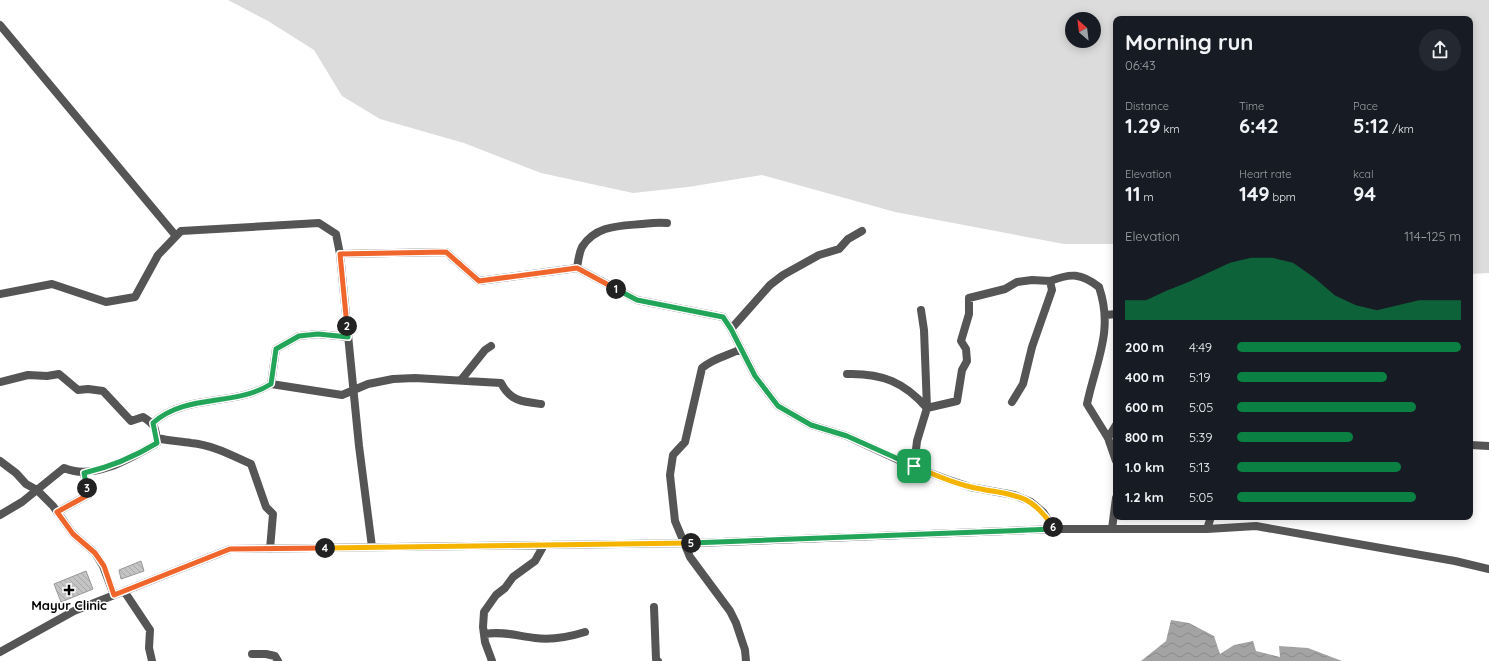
<!DOCTYPE html>
<html lang="en">
<head>
<meta charset="utf-8">
<style>
	:root { --surface:#171b24; --page:#242831; --text:#f1f3f6; --muted:#9ea1a6; --accent:#0b8043 }
	body { margin:0; font-family:Quicksand,sans-serif; background:var(--page); color:var(--text); height:100vh; display:flex; flex-direction:column; font-size:15px; white-space:nowrap }
	* { box-sizing:border-box; margin:0 }
	p { font-size:13px; color:var(--muted) }
	.icon { flex:none; width:22px; height:22px; fill:none; stroke:currentColor; stroke-width:2; stroke-linecap:round; stroke-linejoin:round }
	.map { position:relative; flex:1; overflow:hidden }
	.details { position:absolute; left:1113px; top:16px; width:360px; height:504px; display:flex; flex-direction:column; background:var(--surface); border-radius:8px; box-shadow:0 2px 10px #0003 }
	.details>* { flex:none }
	.needle { width:26px; rotate:332deg }
	.tools { position:absolute; left:1065px; top:12px; display:grid; gap:8px }
	.tools a { display:grid; place-items:center; width:36px; height:36px; border-radius:50%; background:var(--surface); box-shadow:0 2px 10px #0003; font-size:20px }
	.pin { position:absolute; display:grid; place-items:center; width:34px; height:34px; color:#fff; margin:-17px; border-radius:8px; box-shadow:0 2px 6px #0006 }
	.km { position:absolute; width:20px; height:20px; margin:-10px; border-radius:50%; background:#222; color:#fff; font-size:11px; line-height:20px; text-align:center }
	.round { display:grid; place-items:center; flex:none; width:42px; height:42px; border-radius:21px; background:var(--page) }
	.headline { display:flex; align-items:center; justify-content:space-between; height:68px; padding:0 12px }
	h1 { font-size:22px; font-weight:700; line-height:30px }
	.figures { display:grid; grid-template-columns:repeat(3,1fr); gap:6px; height:68px; padding:4px 12px }
	.figures div { display:grid; align-content:center }
	.figures b { font-size:20px; font-weight:700 }
	.figures small { font-size:11px; font-weight:400 }
	.figures p { font-size:11px }
	.chart { height:112px; padding:8px 12px }
	.chart p { display:flex; justify-content:space-between }
	.chart svg { width:100%; height:72px; margin-top:4px; fill:var(--accent); opacity:.7 }
	ul { padding:0 12px; list-style:none; font-size:13px }
	li { display:grid; grid-template-columns:64px 48px 1fr; align-items:center; height:30px }
	li i { height:10px; border-radius:5px; background:var(--accent) }
	.map>svg:first-child { display:block }
	.green { fill:#dcdcdc; fill-rule:evenodd }
	.water { fill:url(#water-waves) }
	.building { fill:url(#building-back-hatch); stroke:#999 }
	.lines { fill:none; stroke-linecap:round; stroke-linejoin:round }
	.street { stroke:#555; stroke-width:8 }
	.split-1-casing { stroke:#fff; stroke-width:8 }
	.split-2-casing { stroke:#fff; stroke-width:8 }
	.split-3-casing { stroke:#fff; stroke-width:8 }
	.split-4-casing { stroke:#fff; stroke-width:8 }
	.split-5-casing { stroke:#fff; stroke-width:8 }
	.split-6-casing { stroke:#fff; stroke-width:8 }
	.split-7-casing { stroke:#fff; stroke-width:8 }
	.split-1 { stroke:#22a559; stroke-width:5 }
	.split-2 { stroke:#f0652b; stroke-width:5 }
	.split-3 { stroke:#22a559; stroke-width:5 }
	.split-4 { stroke:#f0652b; stroke-width:5 }
	.split-5 { stroke:#f5b400; stroke-width:5 }
	.split-6 { stroke:#22a559; stroke-width:5 }
	.split-7 { stroke:#f5b400; stroke-width:5 }
	.poi-dot { fill:#000; stroke:#fff; stroke-width:1.5 }
	.labels { text-anchor:middle; dominant-baseline:central; stroke-width:3; stroke-linejoin:round; paint-order:stroke }
	.poi-label { font-size:13px; font-weight:bold; fill:#000; stroke:#fff }
</style>
</head>
<body>
<div class="map">
<svg width="1489" height="661" viewBox="0 0 1489 661">
	<defs>
		<pattern id="water-waves" width="16" height="10" patternUnits="userSpaceOnUse"><rect width="16" height="10" fill="#a3a3a3"/><path d="M0 5q4-4 8 0t8 0" fill="none" stroke="#8b8b8b"/></pattern>
		<pattern id="building-back-hatch" width="6" height="6" patternUnits="userSpaceOnUse"><rect width="6" height="6" fill="#c4c4c4"/><path d="M-1 5l2 2M0 0l6 6M5-1l2 2" fill="none" stroke="#a7a7a7"/></pattern>
	</defs>
	<rect width="100%" height="100%" fill="#fff"/>
	<path class="green" d="M228,0H1489V273L1470,274V19H1116V244H1064L895,212L762,175L688,187L633,193L541,173L464,143L380,119L342,96L314,50L268,21ZM1072,19H1094V41H1072Z"/>
	<path class="water" d="M1171,620L1189,623L1214,636L1220,654L1234,645L1253,641L1256,651L1280,657L1279,646L1308,648L1342,661H1141L1166,641Z"/>
	<path class="building" d="M141,561L144,571L121,579L119,570Z
		M86,571L93,589L61,602L54,584Z"/>
	<g class="lines">
		<path class="street" d="M0,25L176,236
			M340,254L446,252L479,281L577,268L637,300L723,317L731,329L755,376L778,406L811,425L847,436L914,467L946,479L970,487L1014,495L1031,502L1043,512L1054,529
			M577,268C578,262 579,253 582,247C596,225 620,226 642,224C651,223 658,222 667,223
			M1050,281C1071,273 1081,273 1099,287C1114,331 1096,361 1087,404L1108,438L1116,461
			M0,294L52,284L106,302L135,297L158,255L181,231L319,223L336,234L340,254L359,446L372,547
			M1106,315L1116,314
			M731,329L770,285L783,275L819,255L839,249L848,239L862,231
			M741,349C727,356 713,358 702,368L685,442L673,455L670,475L675,521L690,557L730,611L736,623L745,650L746,661
			M847,374C882,373 904,382 927,408L957,401L962,370L967,361L966,349L961,341L969,314V298L1005,289L1017,282L1032,280L1050,281L1052,290L1032,347L1023,384L1012,402
			M461,380L485,350L491,346
			M0,382L28,375L47,376L59,374L78,390L88,389L103,391L131,421L143,417C156,425 156,429 157,443C131,458 94,481 64,468L22,502L0,515
			M271,384L342,395L368,384L393,379L415,378L501,383C510,401 523,402 541,404
			M153,423C186,393 235,407 271,384L276,349L299,336L318,334L348,337
			M157,438C169,441 179,441 191,443C212,445 231,455 251,464L266,507L273,514L270,549
			M1108,438L1116,425
			M1470,445L1489,446
			M0,461L16,473L26,484L37,490L53,506L73,534L95,553L103,566L114,595
			M914,467L917,441L927,408L924,330L921,310
			M57,512L88,495L84,473
			M1112,529L1116,498
			M1207,529L1211,517
			M124,591L150,630L149,648L152,661
			M654,607L656,659L658,661
			M485,634C502,631 518,636 535,638C551,640 569,637 585,632
			M0,652L74,611L230,549L697,543L1054,529H1207L1256,526L1455,561L1489,569
			M252,654H266L275,656L278,661
			M492,661L485,642L483,627L484,612L496,595L505,588L513,577L535,561L544,545"/>
	</g>
	<g class="lines">
		<g class="split-1-casing">
			<path id="split-1" d="M616,289L637,300L723,317L731,329L755,376L778,406L811,425L847,436L914,466"/>
		</g>
		<g class="split-2-casing">
			<path id="split-2" d="M347,326L340,254L446,252L479,281L577,268L616,289"/>
		</g>
		<g class="split-3-casing">
			<path id="split-3" d="M87,488L84,473C110,467 134,457 157,443L153,423C186,393 235,407 271,384L276,349L299,336L318,334L348,337L347,326"/>
		</g>
		<g class="split-4-casing">
			<path id="split-4" d="M87,488L88,495L57,512L73,534L95,553L104,566L114,595L230,549L325,548"/>
		</g>
		<g class="split-5-casing">
			<path id="split-5" d="M325,548L691,543"/>
		</g>
		<g class="split-6-casing">
			<path id="split-6" d="M691,543L1054,529L1053,527"/>
		</g>
		<g class="split-7-casing">
			<path id="split-7" d="M914,466C932,474 952,483 971,487C1010,496 1029,490 1053,527"/>
		</g>
		<use href="#split-1" class="split-1"/>
		<use href="#split-2" class="split-2"/>
		<use href="#split-3" class="split-3"/>
		<use href="#split-4" class="split-4"/>
		<use href="#split-5" class="split-5"/>
		<use href="#split-6" class="split-6"/>
		<use href="#split-7" class="split-7"/>
	</g>
	<path class="poi-dot" d="M67 584h4v4h4v4h-4v4h-4v-4h-4v-4h4z"/>
	<g class="labels">
		<g class="poi-label">
			<text x="69" y="605">Mayur Clinic</text>
		</g>
	</g>
</svg>
<div class="tools">
<a><svg class="needle" viewBox="-14 -14 28 28"><path d="M0-13l5 13h-10z" fill="#e53935"/><path d="M0 13l5-13h-10z" fill="#9ea1a6"/></svg></a>
</div>
<div class="pin" style="left:914px;top:466px;background:#1e9e55"><svg class="icon" aria-label="arrive" viewBox="0 0 24 24"><path d="M6 21V4h12l-3 4 3 4H6"/></svg></div>
<b class="km" style="left:616px;top:289px">1</b>
<b class="km" style="left:347px;top:326px">2</b>
<b class="km" style="left:87px;top:488px">3</b>
<b class="km" style="left:325px;top:548px">4</b>
<b class="km" style="left:691px;top:543px">5</b>
<b class="km" style="left:1053px;top:527px">6</b>
<section class="details">
<div class="headline"><div><h1>Morning run</h1><p>06:43</p></div><a class="round"><svg class="icon" aria-label="share" viewBox="0 0 24 24"><path d="M12 15V3M7 8l5-5 5 5M5 13v7h14v-7"/></svg></a></div>
<div class="figures">
<div><p>Distance</p><b>1.29<small> km</small></b></div>
<div><p>Time</p><b>6:42</b></div>
<div><p>Pace</p><b>5:12<small> /km</small></b></div>
</div>
<div class="figures">
<div><p>Elevation</p><b>11<small> m</small></b></div>
<div><p>Heart rate</p><b>149<small> bpm</small></b></div>
<div><p>kcal</p><b>94</b></div>
</div>
<div class="chart"><p><span>Elevation</span>114–125 m</p>
<svg viewBox="0 0 160 44" preserveAspectRatio="none"><path d="M0 44V32L10 32L20 26L30 21L40 15L50 9L60 6L70 6L80 9L90 18L100 29L110 35L120 38L130 35L140 32L150 32L160 32V44z"/></svg>
</div>
<ul>
<li><b>200 m</b>4:49<i style="width:100%"></i></li>
<li><b>400 m</b>5:19<i style="width:67%"></i></li>
<li><b>600 m</b>5:05<i style="width:80%"></i></li>
<li><b>800 m</b>5:39<i style="width:52%"></i></li>
<li><b>1.0 km</b>5:13<i style="width:73%"></i></li>
<li><b>1.2 km</b>5:05<i style="width:80%"></i></li>
</ul>
</section>
</div>
</body>
</html>
